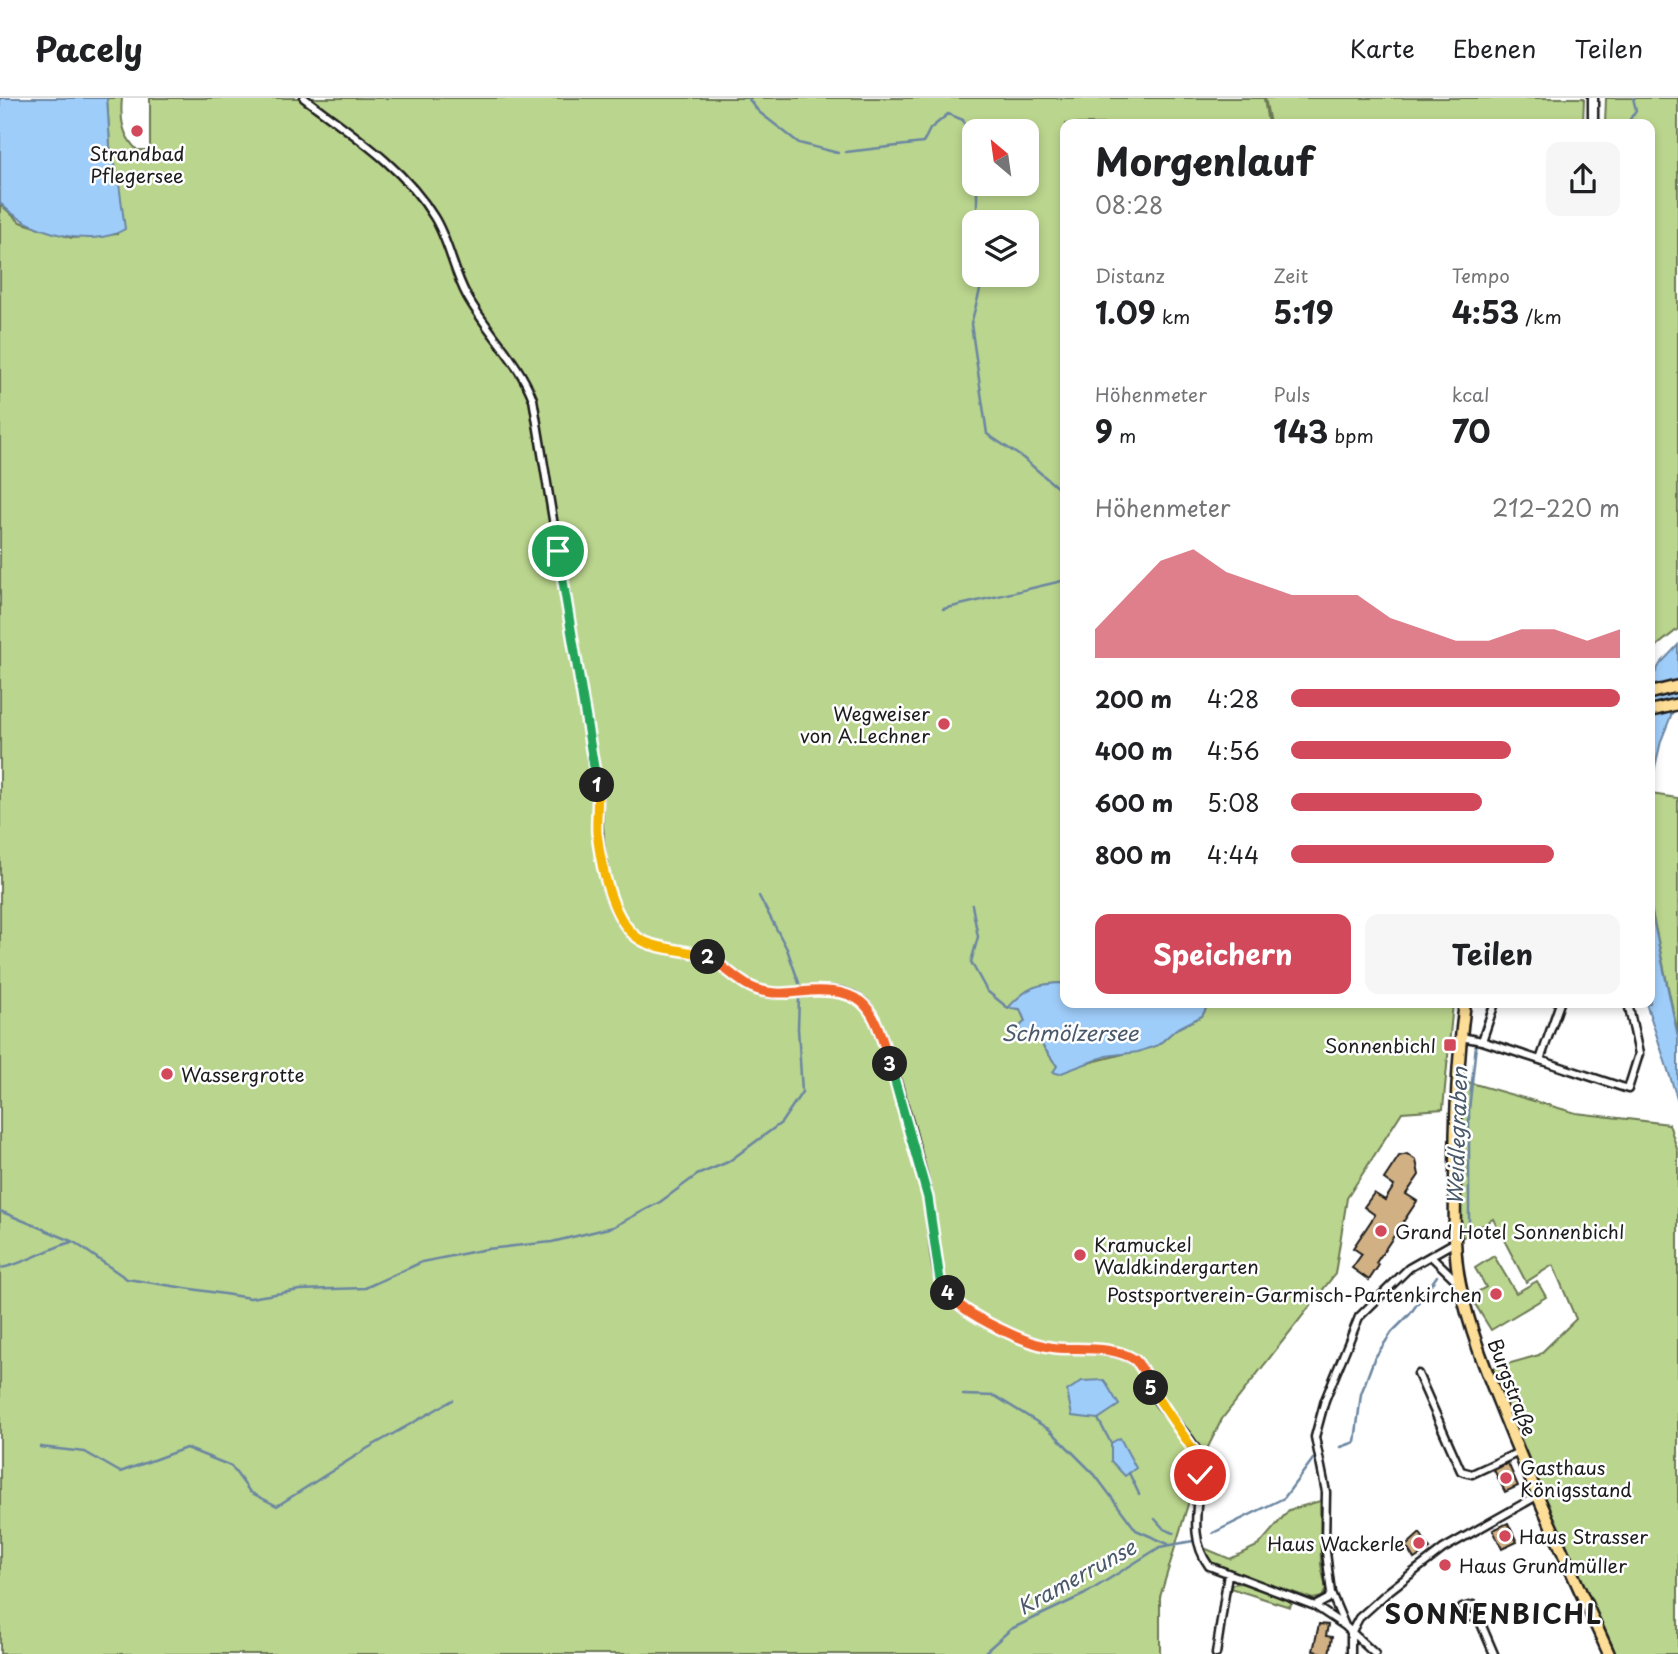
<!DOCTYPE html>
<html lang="de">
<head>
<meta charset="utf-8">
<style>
	:root { --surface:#fff; --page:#f6f6f6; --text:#202124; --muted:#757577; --line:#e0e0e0; --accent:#d1495b }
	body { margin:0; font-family:"Playpen Sans",sans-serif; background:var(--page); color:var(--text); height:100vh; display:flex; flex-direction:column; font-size:26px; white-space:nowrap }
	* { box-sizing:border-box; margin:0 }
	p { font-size:23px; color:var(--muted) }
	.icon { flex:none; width:38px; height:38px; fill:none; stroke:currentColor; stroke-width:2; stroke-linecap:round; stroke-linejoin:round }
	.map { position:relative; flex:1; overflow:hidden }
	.details { position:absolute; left:1060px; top:21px; width:595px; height:889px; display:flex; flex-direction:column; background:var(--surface); border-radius:14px; box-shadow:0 4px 10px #0003 }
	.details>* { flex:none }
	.needle { width:46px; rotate:331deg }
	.controls { position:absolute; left:962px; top:21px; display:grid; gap:14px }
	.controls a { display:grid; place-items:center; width:77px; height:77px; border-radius:14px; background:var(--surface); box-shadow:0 4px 10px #0003; font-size:35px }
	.pin { position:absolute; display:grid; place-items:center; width:60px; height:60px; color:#fff; margin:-30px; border:4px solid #fff; border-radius:50%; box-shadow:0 2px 7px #0007 }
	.km { position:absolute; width:35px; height:35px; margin:-18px; border-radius:50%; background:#222; color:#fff; font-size:19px; line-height:35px; text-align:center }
	.round { display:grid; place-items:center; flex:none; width:74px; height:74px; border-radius:14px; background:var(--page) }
	.overview { display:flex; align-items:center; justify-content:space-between; height:119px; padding:0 35px }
	h1 { font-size:38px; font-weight:700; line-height:52px }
	.figures { display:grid; grid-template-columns:repeat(3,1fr); gap:10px; height:119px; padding:7px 35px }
	.figures div { display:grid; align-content:center }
	.figures b { font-size:30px; font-weight:700 }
	.figures small { font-size:19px; font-weight:400 }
	.figures p { font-size:19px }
	.chart { height:196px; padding:14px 35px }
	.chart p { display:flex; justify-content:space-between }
	.chart svg { width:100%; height:126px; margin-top:7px; fill:var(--accent); opacity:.7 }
	.cta { display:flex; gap:14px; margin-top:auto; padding:14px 35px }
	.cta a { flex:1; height:80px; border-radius:14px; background:var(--accent); color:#fff; font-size:28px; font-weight:700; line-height:80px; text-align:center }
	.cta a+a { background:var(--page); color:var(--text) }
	ul { padding:0 35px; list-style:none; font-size:23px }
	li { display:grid; grid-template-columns:112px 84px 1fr; align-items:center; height:52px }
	li i { height:18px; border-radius:9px; background:var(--accent) }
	header { display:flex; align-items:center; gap:42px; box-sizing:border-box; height:98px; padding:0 35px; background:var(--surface); border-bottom:2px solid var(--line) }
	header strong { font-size:33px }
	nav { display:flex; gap:38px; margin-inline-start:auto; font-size:24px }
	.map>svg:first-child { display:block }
	.green { fill:#bad58d; stroke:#6b7854; stroke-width:2; fill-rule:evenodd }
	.water { fill:#9fcdfa; stroke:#6b86a1; stroke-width:2 }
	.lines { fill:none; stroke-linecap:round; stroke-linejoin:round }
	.stream { stroke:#6b86a1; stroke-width:2.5 }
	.building { fill:#d1b084; stroke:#1c1c1c; stroke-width:2 }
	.minor-casing { stroke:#1c1c1c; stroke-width:11 }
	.tertiary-casing { stroke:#1c1c1c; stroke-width:13 }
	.primary-casing { stroke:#1c1c1c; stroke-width:15 }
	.minor { stroke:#fff; stroke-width:6 }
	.tertiary { stroke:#fff; stroke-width:8 }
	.primary { stroke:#fedd96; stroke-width:10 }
	.split-1-casing { stroke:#fff; stroke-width:14 }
	.split-2-casing { stroke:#fff; stroke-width:14 }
	.split-3-casing { stroke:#fff; stroke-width:14 }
	.split-4-casing { stroke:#fff; stroke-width:14 }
	.split-5-casing { stroke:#fff; stroke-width:14 }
	.split-6-casing { stroke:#fff; stroke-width:14 }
	.split-1 { stroke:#22a559; stroke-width:9 }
	.split-2 { stroke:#f5b400; stroke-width:9 }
	.split-3 { stroke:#f0652b; stroke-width:9 }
	.split-4 { stroke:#22a559; stroke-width:9 }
	.split-5 { stroke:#f0652b; stroke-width:9 }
	.split-6 { stroke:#f5b400; stroke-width:9 }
	.poi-dot { fill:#d1495b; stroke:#fff; stroke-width:2.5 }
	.labels { text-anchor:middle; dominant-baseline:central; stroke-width:5; stroke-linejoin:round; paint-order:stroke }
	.poi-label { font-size:19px; fill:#1c1c1c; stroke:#fff; text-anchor:start }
	.street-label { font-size:19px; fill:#1c1c1c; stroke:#fff }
	.water-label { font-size:21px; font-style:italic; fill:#4a5a6a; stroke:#fff }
	.district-label { font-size:26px; font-weight:bold; letter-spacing:2px; fill:#1c1c1c; stroke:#fff }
</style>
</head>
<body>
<header>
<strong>Pacely</strong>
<nav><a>Karte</a><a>Ebenen</a><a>Teilen</a></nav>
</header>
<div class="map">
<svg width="1678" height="1556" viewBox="0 0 1678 1556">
	<rect width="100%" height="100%" fill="#fff"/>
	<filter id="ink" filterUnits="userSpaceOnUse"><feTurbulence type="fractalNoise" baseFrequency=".0143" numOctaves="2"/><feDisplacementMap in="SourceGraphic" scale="14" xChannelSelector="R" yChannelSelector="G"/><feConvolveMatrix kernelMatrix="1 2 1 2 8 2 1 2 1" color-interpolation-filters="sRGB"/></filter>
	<g filter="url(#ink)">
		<path class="green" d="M107,0H122C120,21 122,37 137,52H150V0H1264L1268,26H1066V885C1037,886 1028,888 1009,910L1020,911L1025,923L1017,933L1040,944L1057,968L1088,965L1158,947L1176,931L1202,918L1209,905H1453L1443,1011L1402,1014L1347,1100L1335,1176L1222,1321L1201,1363L1160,1499V1556H0V106L20,124L72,140L117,136L120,97L110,48ZM975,33H1027V86H975ZM975,124H1027V177H975Z
			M1265,0H1584L1583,26H1270Z
			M1606,0H1678V531L1658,547L1650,559V26H1605Z
			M1651,696L1678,700V936L1650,805Z
			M1464,983L1576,1015L1669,1026L1678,1054V1556H1609L1486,1272L1539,1257L1576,1221L1553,1167L1526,1184L1493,1121L1455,1144L1457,998Z
			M1494,1158L1516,1195L1537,1183L1546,1199L1491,1232L1470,1198L1486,1189L1475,1170Z
			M1320,1403L1321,1467L1326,1491L1322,1499L1313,1501L1218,1469L1204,1458V1450L1230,1461L1259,1447L1289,1412Z
			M1242,1485L1292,1503L1290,1509L1230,1490L1233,1486Z"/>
		<path class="water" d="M0,0H107L110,48L118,78L125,131C91,152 26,133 0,105Z
			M1678,547V600L1661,643L1650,691V584L1660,566Z
			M1650,807L1678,939V1003L1646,905H1650Z
			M1066,885V905H1209L1202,918L1176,931L1158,947L1138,954L1106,958L1059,976L1053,974L1057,968L1040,944L1016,933L1025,923L1020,911L1008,910C1027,889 1037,885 1066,885Z
			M1104,1282L1119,1307L1098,1321L1072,1318L1067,1293L1082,1283Z
			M1120,1340L1136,1370L1125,1378L1111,1363V1345Z"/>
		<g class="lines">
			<path class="stream" d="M748,0L759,14L799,45L838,55
				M1627,26L1636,12L1633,0
				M846,54L923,45L930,31L948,16L963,22L975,52
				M977,86V114L981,124
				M984,177L971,226L987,336L1023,360L1066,397
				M943,511L1066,482
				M759,798L787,851L799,885
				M972,807L978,839L971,864L987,893L1008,910
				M1480,935L1490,905
				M0,1113L74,1144L127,1181L250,1200L300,1192L365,1190L422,1164L487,1151L552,1144L613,1129L660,1104L697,1077L728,1064L781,1025L802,994L798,930L799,900
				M1469,1130V1012L1476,947
				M0,1170C21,1168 48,1150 72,1144
				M963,1297L995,1298L1050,1332L1095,1377L1136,1432L1168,1446
				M1098,1321L1111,1345
				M40,1349L85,1354L120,1374L186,1350L231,1368L250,1394L277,1408L368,1350L453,1302
				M1341,1349L1355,1344L1361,1296L1374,1261L1392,1234L1410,1216L1437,1178
				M1129,1375L1139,1396
				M1155,1421L1164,1431L1174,1435
				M1213,1435L1284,1400L1313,1361
				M983,1556L1011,1531L1085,1496L1160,1449L1193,1443"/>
		</g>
		<path class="building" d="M1407,1056L1416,1062L1419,1077L1406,1096L1417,1103L1376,1165L1379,1167L1369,1182L1352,1170L1362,1156L1353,1150L1375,1117L1364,1109L1374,1095L1385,1102L1394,1088L1384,1081L1399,1058Z
			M1508,1365L1518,1388L1505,1394L1494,1372Z
			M1508,1425L1517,1444L1502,1451L1493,1432Z
			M1420,1435L1430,1451L1414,1461L1406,1448Z
			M1319,1526L1328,1527L1326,1538L1332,1539L1329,1556L1313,1553Z"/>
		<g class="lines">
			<g class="minor-casing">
				<path id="minor" d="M304,0C349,34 404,69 434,119C449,143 453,173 467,198C487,234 518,262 533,301L598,693C597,734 600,824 645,844C664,853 687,850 706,859C730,869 740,891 770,895C799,898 839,882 864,905C883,922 924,1074 929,1105C932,1124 934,1170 941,1184C945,1191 951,1203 958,1207C980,1224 1030,1247 1057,1250C1080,1252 1115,1248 1135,1263C1146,1271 1148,1286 1154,1298C1167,1319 1194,1338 1201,1363C1202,1369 1200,1379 1199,1385C1197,1415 1190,1442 1209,1468L1315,1508L1345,1528
					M1461,939L1482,943L1628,991L1639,956L1628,905
					M1482,943L1495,905
					M1540,962L1560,905
					M1431,1158L1460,1186
					M1418,1276L1461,1373L1472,1376L1519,1354
					M1315,1508L1328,1501L1331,1495
					M1478,1520L1464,1518L1462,1510L1473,1507L1494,1556
					M1216,1556L1228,1476
					M1351,1556V1535L1359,1520L1389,1493L1443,1451L1537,1398
					M1375,1556L1345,1528L1331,1495L1325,1446L1326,1394L1315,1339L1325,1302L1359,1219L1409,1170L1455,1144"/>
			</g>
			<g class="tertiary-casing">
				<path id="tertiary" d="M1593,26V0"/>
			</g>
			<g class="primary-casing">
				<path id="primary" d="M1650,595L1678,588
					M1650,613L1678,606
					M1465,905C1457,964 1455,1025 1455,1085C1455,1119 1453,1153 1460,1186C1469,1231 1487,1275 1504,1317C1536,1398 1573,1477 1609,1556"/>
			</g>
			<use href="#minor" class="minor"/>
			<use href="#tertiary" class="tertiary"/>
			<use href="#primary" class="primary"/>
		</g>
	</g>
	<g class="lines" filter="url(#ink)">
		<g class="split-1-casing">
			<path id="split-1" d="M558,453L597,687"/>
		</g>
		<g class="split-2-casing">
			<path id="split-2" d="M597,687C599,702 596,719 597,735C601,767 612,830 645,844C665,853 688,851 708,859"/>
		</g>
		<g class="split-3-casing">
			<path id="split-3" d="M708,859C729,871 742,890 767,894C781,897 796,894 810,893C871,890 874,916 890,966"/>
		</g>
		<g class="split-4-casing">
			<path id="split-4" d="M890,966L928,1100L940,1182L948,1195"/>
		</g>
		<g class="split-5-casing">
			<path id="split-5" d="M948,1195C963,1217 1028,1247 1056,1250C1080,1252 1114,1247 1135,1262C1143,1269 1147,1281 1151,1290"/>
		</g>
		<g class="split-6-casing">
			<path id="split-6" d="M1151,1290L1201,1363L1200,1377"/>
		</g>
		<use href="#split-1" class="split-1"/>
		<use href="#split-2" class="split-2"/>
		<use href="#split-3" class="split-3"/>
		<use href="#split-4" class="split-4"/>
		<use href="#split-5" class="split-5"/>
		<use href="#split-6" class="split-6"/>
	</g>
	<g class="poi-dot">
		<circle cx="137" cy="33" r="7"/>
		<circle cx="944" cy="626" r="7"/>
		<rect x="1443" y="940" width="14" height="14" rx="3.5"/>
		<circle cx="167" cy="976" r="7"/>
		<circle cx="1381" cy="1133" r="7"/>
		<circle cx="1080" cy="1157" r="7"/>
		<circle cx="1496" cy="1196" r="7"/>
		<circle cx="1506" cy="1380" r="7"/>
		<circle cx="1505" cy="1438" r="7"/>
		<circle cx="1419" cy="1445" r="7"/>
		<circle cx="1445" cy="1467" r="7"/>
	</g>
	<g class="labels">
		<g class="poi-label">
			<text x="137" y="55" text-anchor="middle">Strandbad<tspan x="137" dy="22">Pflegersee</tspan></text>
			<text x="930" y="615" text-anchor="end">Wegweiser<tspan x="930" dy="22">von A.Lechner</tspan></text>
			<text x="1436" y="947" text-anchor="end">Sonnenbichl</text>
			<text x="181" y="976">Wassergrotte</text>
			<text x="1395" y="1133">Grand Hotel Sonnenbichl</text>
			<text x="1094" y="1146">Kramuckel<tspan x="1094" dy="22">Waldkindergarten</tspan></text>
			<text x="1482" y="1196" text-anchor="end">Postsportverein-Garmisch-Partenkirchen</text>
			<text x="1520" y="1369">Gasthaus<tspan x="1520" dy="22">Königsstand</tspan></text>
			<text x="1519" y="1438">Haus Strasser</text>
			<text x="1405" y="1445" text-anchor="end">Haus Wackerle</text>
			<text x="1459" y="1467">Haus Grundmüller</text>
		</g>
		<g class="street-label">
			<text transform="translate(1513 1289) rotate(69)">Burgstraße</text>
		</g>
		<g class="water-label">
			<text x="1070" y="934">Schmölzersee</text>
			<text transform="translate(1456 1038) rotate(-88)">Weidlegraben</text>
			<text transform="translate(1076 1478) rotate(-29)">Kramerrunse</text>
		</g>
		<g class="district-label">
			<text x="1494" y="1515">SONNENBICHL</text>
		</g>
	</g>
</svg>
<div class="controls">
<a><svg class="needle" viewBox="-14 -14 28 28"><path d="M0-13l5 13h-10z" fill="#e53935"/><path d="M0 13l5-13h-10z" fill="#757577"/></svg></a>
<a><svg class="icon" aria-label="layers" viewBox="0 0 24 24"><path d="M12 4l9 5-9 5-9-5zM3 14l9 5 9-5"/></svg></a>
</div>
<div class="pin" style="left:558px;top:453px;background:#1e9e55"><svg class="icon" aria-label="arrive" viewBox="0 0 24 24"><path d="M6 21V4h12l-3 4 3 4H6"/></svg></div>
<div class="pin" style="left:1200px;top:1377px;background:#d93025"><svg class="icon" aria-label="check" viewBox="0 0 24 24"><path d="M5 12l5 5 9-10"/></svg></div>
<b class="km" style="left:597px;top:687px">1</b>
<b class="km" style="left:708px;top:859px">2</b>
<b class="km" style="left:890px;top:966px">3</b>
<b class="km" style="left:948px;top:1195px">4</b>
<b class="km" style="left:1151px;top:1290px">5</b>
<section class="details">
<div class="overview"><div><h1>Morgenlauf</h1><p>08:28</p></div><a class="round"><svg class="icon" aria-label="share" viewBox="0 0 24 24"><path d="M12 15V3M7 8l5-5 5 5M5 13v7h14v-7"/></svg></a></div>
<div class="figures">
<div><p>Distanz</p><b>1.09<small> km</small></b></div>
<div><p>Zeit</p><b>5:19</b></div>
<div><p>Tempo</p><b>4:53<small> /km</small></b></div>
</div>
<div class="figures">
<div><p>Höhenmeter</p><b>9<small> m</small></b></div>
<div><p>Puls</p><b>143<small> bpm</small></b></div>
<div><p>kcal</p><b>70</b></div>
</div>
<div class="chart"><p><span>Höhenmeter</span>212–220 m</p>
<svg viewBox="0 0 160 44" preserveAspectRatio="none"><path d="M0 44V34L10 22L20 10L30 6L40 14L50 18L60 22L70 22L80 22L90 30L100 34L110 38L120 38L130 34L140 34L150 38L160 34V44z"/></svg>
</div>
<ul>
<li><b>200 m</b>4:28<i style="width:100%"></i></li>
<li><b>400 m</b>4:56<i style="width:67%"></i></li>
<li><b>600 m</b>5:08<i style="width:58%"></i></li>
<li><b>800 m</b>4:44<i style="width:80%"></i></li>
</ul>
<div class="cta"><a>Speichern</a><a>Teilen</a></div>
</section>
</div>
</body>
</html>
